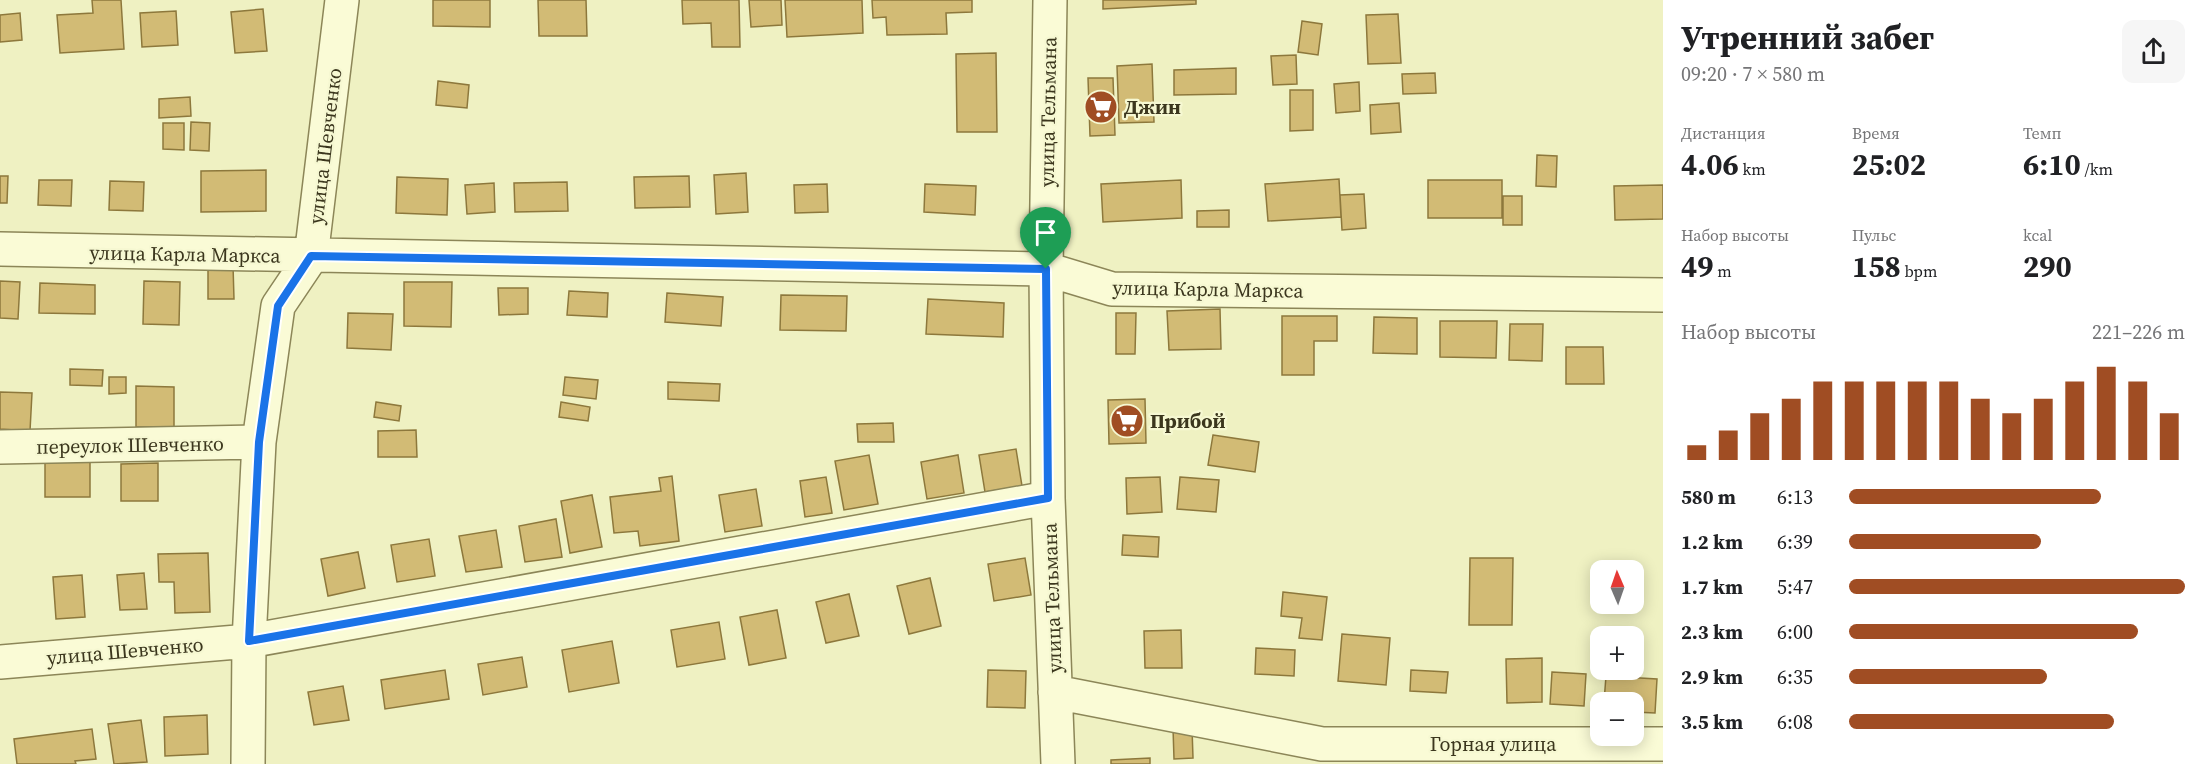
<!DOCTYPE html>
<html lang="ru">
<head>
<meta charset="utf-8">
<style>
	:root { --surface:#fff; --page:#f6f6f6; --text:#202124; --muted:#757577; --accent:#a04d23 }
	body { margin:0; font-family:"Source Serif 4",serif; background:var(--page); color:var(--text); height:100vh; display:flex; flex-direction:column; font-size:22px; white-space:nowrap }
	* { box-sizing:border-box; margin:0 }
	p { font-size:20px; color:var(--muted) }
	.icon { flex:none; width:33px; height:33px; fill:none; stroke:currentColor; stroke-width:2; stroke-linecap:round; stroke-linejoin:round }
	.map { position:relative; flex:1; overflow:hidden }
	.details { display:flex; flex-direction:column; background:var(--surface); width:540px }
	.details>* { flex:none }
	.needle { width:39px; rotate:358deg }
	.controls { position:absolute; left:1590px; top:560px; display:grid; gap:12px }
	.controls a { display:grid; place-items:center; width:54px; height:54px; border-radius:12px; background:var(--surface); box-shadow:0 3px 15px #0003; font-size:30px }
	.pin { position:absolute; display:grid; place-items:center; width:51px; height:51px; color:#fff; margin:-62px -26px; border-radius:50% 50% 50% 0; rotate:-45deg; box-shadow:0 0 6px #0007 }
	.pin .icon { rotate:45deg }
	.round { display:grid; place-items:center; flex:none; width:63px; height:63px; border-radius:12px; background:var(--page) }
	.head { display:flex; align-items:center; justify-content:space-between; height:102px; padding:0 18px }
	h1 { font-size:33px; font-weight:700; line-height:45px }
	.figures { display:grid; grid-template-columns:repeat(3,1fr); gap:9px; height:102px; padding:6px 18px }
	.figures div { display:grid; align-content:center }
	.figures b { font-size:30px; font-weight:700 }
	.figures small { font-size:16px; font-weight:400 }
	.figures p { font-size:16px }
	.chart { height:168px; padding:12px 18px }
	.chart p { display:flex; justify-content:space-between }
	.chart svg { width:100%; height:108px; margin-top:6px; stroke:var(--accent); stroke-width:6 }
	ul { padding:0 18px; list-style:none; font-size:20px }
	li { display:grid; grid-template-columns:96px 72px 1fr; align-items:center; height:45px }
	li i { height:15px; border-radius:8px; background:var(--accent) }
	main { display:flex; flex:1; min-height:0 }
	.map>svg:first-child { display:block }
	.building { fill:#d2bb75; stroke:#8d783c; stroke-width:1.5 }
	.lines { fill:none; stroke-linecap:round; stroke-linejoin:round }
	.minor-casing { stroke:#8c8658; stroke-width:36 }
	.minor { stroke:#fafbd6; stroke-width:33 }
	.route-casing { stroke:#fff; stroke-width:12 }
	.route { stroke:#1a73e8; stroke-width:8 }
	.labels { text-anchor:middle; dominant-baseline:central; stroke-width:4.5; stroke-linejoin:round; paint-order:stroke }
	.poi-label { font-size:20px; font-weight:bold; fill:#3b361d; stroke:#f6f8d2; text-anchor:start }
	.street-label { font-size:20px; fill:#3b361d; stroke:#f6f8d2 }
</style>
</head>
<body>
<main>
<div class="map">
<svg width="1663" height="764" viewBox="0 0 1663 764">
	<rect width="100%" height="100%" fill="#eff1c2"/>
	<path class="building" d="M92,0H121L124,49L60,53L57,15L93,13Z
		M433,0H490V27L433,26Z
		M538,0H586L587,36H539Z
		M682,0H739L740,47H712L711,23L683,24Z
		M749,0H781L782,25L751,27Z
		M785,0H862L863,33L787,37Z
		M872,0H972V12L946,13L947,34L887,35L886,17L873,18Z
		M1103,0H1196V4L1103,9Z
		M263,9L267,51L235,53L231,12Z
		M176,11L178,45L142,47L140,13Z
		M20,13L22,40L0,42V15Z
		M1398,14L1401,63L1368,64L1366,15Z
		M1302,21L1322,24L1318,55L1298,52Z
		M996,53L997,132H957L956,54Z
		M1296,55L1297,84L1273,85L1271,56Z
		M1152,64L1154,122L1119,123L1117,66Z
		M1236,68V94L1174,95V70Z
		M1435,73L1436,93L1403,94L1402,74Z
		M1088,78H1113L1115,135L1090,136Z
		M438,81L469,85L467,108L436,105Z
		M1359,82L1360,111L1336,113L1334,84Z
		M1290,90H1313V130L1290,131Z
		M190,97L191,116L159,118V99Z
		M1399,103L1401,132L1371,134L1370,105Z
		M191,122L210,123L209,151L190,150Z
		M163,123H184V150L163,149Z
		M1537,155L1557,156L1556,187L1536,186Z
		M266,170V211L201,212V171Z
		M746,173L748,212L716,214L714,175Z
		M0,176H8L7,203H0Z
		M689,176L690,207L635,208L634,177Z
		M397,177L448,179L447,215L396,213Z
		M1339,179L1341,217L1268,221L1265,184Z
		M39,180H72L71,206L38,205Z
		M1181,180L1182,218L1103,222L1101,184Z
		M1428,180H1502V218H1428Z
		M110,181L144,182L143,211L109,210Z
		M567,182L568,211L515,212L514,183Z
		M494,183L495,212L467,214L465,185Z
		M827,184L828,212L795,213L794,185Z
		M925,184L976,186L975,215L924,212Z
		M1663,185V219L1615,220L1614,186Z
		M1364,194L1366,228L1342,230L1340,195Z
		M1503,196H1522V225H1503Z
		M1229,210V227H1197V211Z
		M208,265H233L234,299H208Z
		M0,281L20,282L18,319L0,318Z
		M144,281L180,282L179,325L143,324Z
		M404,282H452L451,327L404,326Z
		M40,283L95,285V314L39,313Z
		M498,288H528V314L499,315Z
		M569,291L608,293L607,317L567,315Z
		M667,293L723,297L721,326L665,322Z
		M781,295L847,296L846,331L780,330Z
		M928,299L1004,303L1003,337L926,334Z
		M1220,309L1221,349L1169,350L1167,311Z
		M348,313L393,314L391,350L347,348Z
		M1116,313H1136L1135,354H1116Z
		M1282,316H1337V341H1314V375H1282Z
		M1374,317L1417,318V354L1373,353Z
		M1440,321H1497L1496,358L1440,357Z
		M1510,324H1543L1542,361L1509,360Z
		M1566,347H1603L1604,384H1566Z
		M70,369L103,370L102,386L70,385Z
		M109,377H126V393L109,394Z
		M565,377L598,380L596,399L563,395Z
		M668,382L720,384L719,401L668,399Z
		M136,386L174,387V427H136Z
		M0,392L32,393L30,431L0,429Z
		M1145,399L1146,443L1109,444L1108,400Z
		M376,402L401,406L399,421L374,417Z
		M561,402L590,407L588,421L559,417Z
		M893,423L894,442H858L857,424Z
		M416,430L417,457H378V431Z
		M1213,435L1259,442L1255,472L1208,465Z
		M1016,449L1022,486L985,492L979,455Z
		M869,455L878,504L844,510L835,461Z
		M958,455L964,493L927,499L921,462Z
		M45,460L90,461V497H45Z
		M158,463V501H121V464Z
		M672,476L679,541L640,546L638,531L614,533L610,497L661,491L659,478Z
		M826,477L832,513L805,517L800,481Z
		M1160,477L1162,512L1127,514L1126,478Z
		M1180,477L1219,480L1216,512L1177,509Z
		M756,489L762,526L725,532L719,495Z
		M592,495L602,547L570,553L561,501Z
		M556,519L562,557L525,562L519,526Z
		M496,530L502,567L466,572L459,536Z
		M1123,535L1159,537L1158,557L1122,555Z
		M429,539L435,576L397,582L391,545Z
		M358,552L365,588L328,596L321,559Z
		M208,553L210,612L175,613L174,582H159L158,554Z
		M1025,558L1031,595L994,601L988,564Z
		M1470,558H1513L1512,625H1469Z
		M144,573L147,609L120,610L117,575Z
		M82,575L85,617L56,619L53,577Z
		M930,578L941,626L909,634L897,586Z
		M1283,592L1327,597L1322,640L1299,638L1302,618L1281,616Z
		M849,594L859,636L826,643L816,602Z
		M777,610L786,658L749,665L740,617Z
		M719,622L725,659L677,667L671,630Z
		M1181,630L1182,668H1145L1144,631Z
		M1342,634L1390,638L1386,685L1338,681Z
		M612,641L619,683L569,692L562,650Z
		M1256,648L1295,650L1294,676L1255,674Z
		M522,657L527,687L483,695L478,664Z
		M1542,658V702L1507,703L1506,659Z
		M445,670L449,699L385,709L381,680Z
		M988,670L1026,671L1025,708L987,707Z
		M1411,670L1448,672L1446,693L1410,691Z
		M1552,672L1586,674L1584,706L1550,704Z
		M1606,676L1657,679L1655,713L1634,712V702H1604Z
		M343,686L349,720L314,725L308,692Z
		M207,715L208,754L165,756L164,717Z
		M141,720L147,762L114,764L108,724Z
		M1173,728H1192L1193,758L1174,759Z
		M92,729L96,759L75,761L76,764H17L14,739Z
		M1150,758V764H1111V760Z"/>
	<g class="lines">
		<g class="minor-casing">
			<path id="minor" d="M1050,0L1046,269L1048,498L1058,764
				M0,249L1046,269L1112,289L1663,295
				M0,447L259,442
				M0,662L249,641L1048,498
				M1055,692L1322,744H1663
				M248,764L249,641L259,442L278,306L311,257L342,0"/>
		</g>
		<use href="#minor" class="minor"/>
	</g>
	<g class="lines">
		<g class="route-casing">
			<path id="route" d="M311,256L1046,269L1048,498L249,641L259,442L278,306Z"/>
		</g>
		<use href="#route" class="route"/>
	</g>
	<defs>
		<g id="supermarket-disc" transform="scale(1.725)"><circle r="9.5" fill="#a04d23" stroke="#f6f8d2"/><path d="M-6-5.5h2.5l.6 2H6L4.5 2H-2.5L-4.4-4H-6ZM-1.5 3.2a1.3 1.3 0 1 0 .1 0ZM3 3.2a1.3 1.3 0 1 0 .1 0Z" fill="#fff"/></g>
	</defs>
	<g fill-rule="evenodd">
		<use href="#supermarket-disc" x="1101" y="107"/>
		<use href="#supermarket-disc" x="1127" y="421"/>
	</g>
	<g class="labels">
		<g class="poi-label">
			<text x="1124" y="107">Джин</text>
			<text x="1150" y="421">Прибой</text>
		</g>
		<g class="street-label">
			<text transform="translate(1048 112) rotate(-89)">улица Тельмана</text>
			<text transform="translate(325 146) rotate(-83)">улица Шевченко</text>
			<text transform="translate(185 254) rotate(1)">улица Карла Маркса</text>
			<text transform="translate(1208 289) rotate(1)">улица Карла Маркса</text>
			<text transform="translate(130 445) rotate(-1)">переулок Шевченко</text>
			<text transform="translate(1052 598) rotate(-92)">улица Тельмана</text>
			<text transform="translate(125 651) rotate(-5)">улица Шевченко</text>
			<text x="1493" y="744">Горная улица</text>
		</g>
	</g>
</svg>
<div class="controls">
<a><svg class="needle" viewBox="-14 -14 28 28"><path d="M0-13l5 13h-10z" fill="#e53935"/><path d="M0 13l5-13h-10z" fill="#757577"/></svg></a>
<a>+</a>
<a>−</a>
</div>
<div class="pin" style="left:1046px;top:269px;background:#1e9e55"><svg class="icon" aria-label="arrive" viewBox="0 0 24 24"><path d="M6 21V4h12l-3 4 3 4H6"/></svg></div>
</div>
<section class="details">
<div class="head"><div><h1>Утренний забег</h1><p>09:20 · 7 × 580 m</p></div><a class="round"><svg class="icon" aria-label="share" viewBox="0 0 24 24"><path d="M12 15V3M7 8l5-5 5 5M5 13v7h14v-7"/></svg></a></div>
<div class="figures">
<div><p>Дистанция</p><b>4.06<small> km</small></b></div>
<div><p>Время</p><b>25:02</b></div>
<div><p>Темп</p><b>6:10<small> /km</small></b></div>
</div>
<div class="figures">
<div><p>Набор высоты</p><b>49<small> m</small></b></div>
<div><p>Пульс</p><b>158<small> bpm</small></b></div>
<div><p>kcal</p><b>290</b></div>
</div>
<div class="chart"><p><span>Набор высоты</span>221–226 m</p>
<svg viewBox="0 0 160 44" preserveAspectRatio="none"><path d="M5 44V38M15 44V32M25 44V25M35 44V19M45 44V12M55 44V12M65 44V12M75 44V12M85 44V12M95 44V19M105 44V25M115 44V19M125 44V12M135 44V6M145 44V12M155 44V25"/></svg>
</div>
<ul>
<li><b>580 m</b>6:13<i style="width:75%"></i></li>
<li><b>1.2 km</b>6:39<i style="width:57%"></i></li>
<li><b>1.7 km</b>5:47<i style="width:100%"></i></li>
<li><b>2.3 km</b>6:00<i style="width:86%"></i></li>
<li><b>2.9 km</b>6:35<i style="width:59%"></i></li>
<li><b>3.5 km</b>6:08<i style="width:79%"></i></li>
</ul>
</section>
</main>
</body>
</html>
